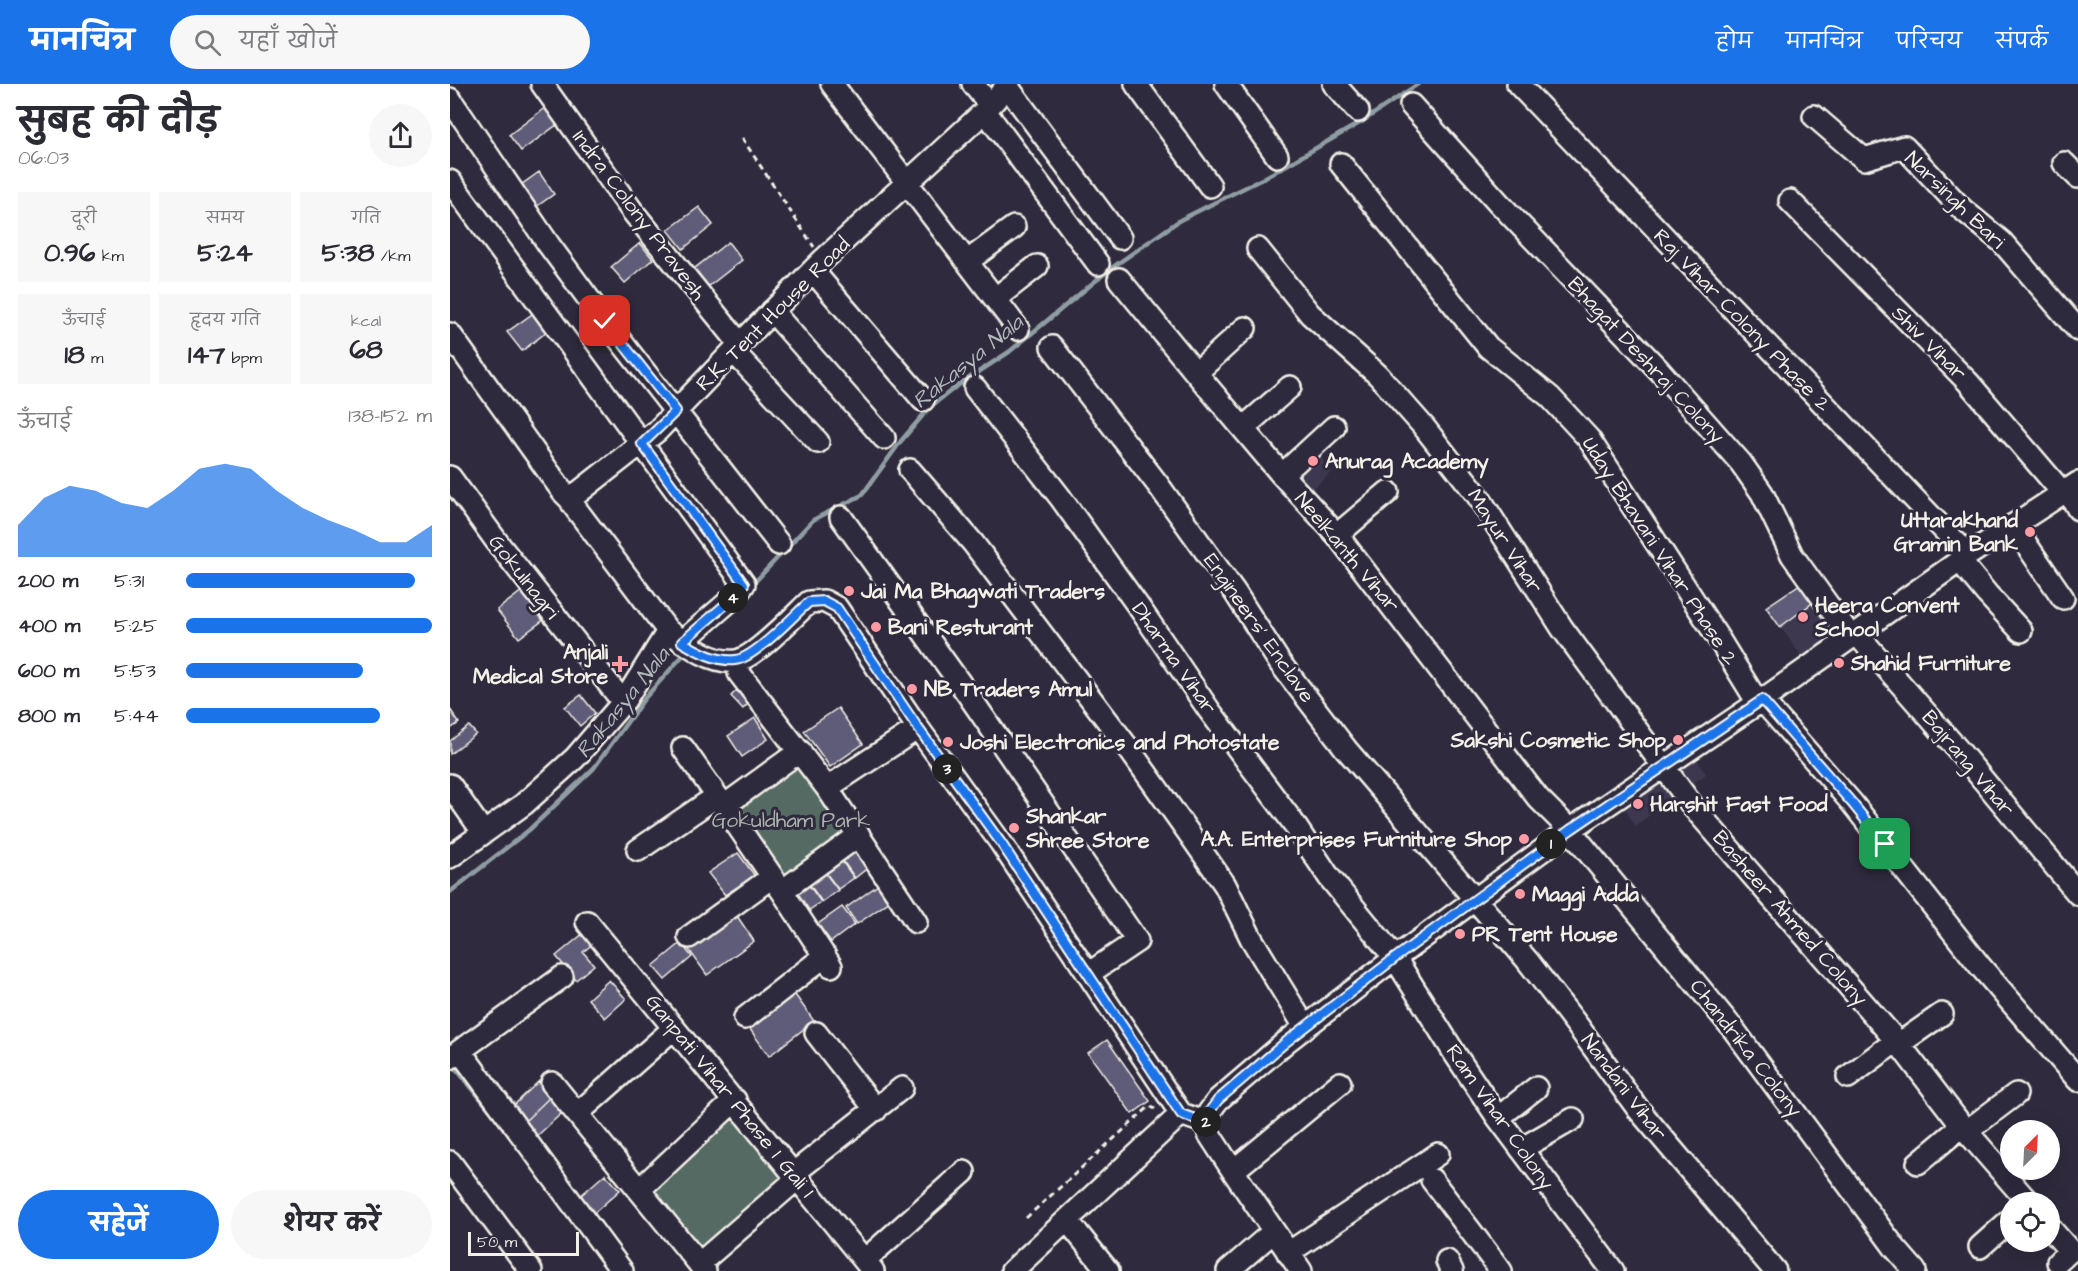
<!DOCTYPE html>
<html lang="hi">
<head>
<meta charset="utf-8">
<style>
	:root { --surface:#fff; --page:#f7f7f7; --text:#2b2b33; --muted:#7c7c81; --accent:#1a73e8 }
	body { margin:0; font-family:"Architects Daughter","Playpen Sans Deva",sans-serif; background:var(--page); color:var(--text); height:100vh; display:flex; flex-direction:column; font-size:22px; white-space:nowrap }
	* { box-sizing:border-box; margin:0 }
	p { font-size:20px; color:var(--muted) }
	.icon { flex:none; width:33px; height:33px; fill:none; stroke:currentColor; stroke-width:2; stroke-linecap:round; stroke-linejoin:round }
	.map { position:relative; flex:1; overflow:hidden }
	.panel { display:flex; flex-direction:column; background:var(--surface); width:450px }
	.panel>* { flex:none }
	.needle { width:39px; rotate:24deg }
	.tools { position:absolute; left:1550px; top:1036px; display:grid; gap:12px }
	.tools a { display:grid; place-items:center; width:60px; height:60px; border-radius:50%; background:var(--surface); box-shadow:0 6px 24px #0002; font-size:30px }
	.scale { position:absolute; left:18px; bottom:15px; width:111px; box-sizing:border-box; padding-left:6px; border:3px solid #f4f1e8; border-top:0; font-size:16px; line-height:21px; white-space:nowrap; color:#f4f1e8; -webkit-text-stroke:4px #2f2a3d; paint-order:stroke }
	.pin { position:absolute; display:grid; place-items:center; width:51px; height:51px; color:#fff; margin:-26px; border-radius:12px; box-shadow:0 3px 9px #0006 }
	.km { position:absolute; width:30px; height:30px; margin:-15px; border-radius:50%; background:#222; color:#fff; font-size:16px; line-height:30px; text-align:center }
	.round { display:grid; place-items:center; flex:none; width:63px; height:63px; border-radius:32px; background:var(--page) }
	.headline { display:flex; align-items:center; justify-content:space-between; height:102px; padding:0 18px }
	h1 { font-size:33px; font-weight:700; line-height:45px }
	.figures { display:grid; grid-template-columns:repeat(3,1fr); gap:9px; height:102px; padding:6px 18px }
	.figures div { display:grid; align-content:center; border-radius:0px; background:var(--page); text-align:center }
	.figures b { font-size:26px; font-weight:700 }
	.figures small { font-size:16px; font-weight:400 }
	.figures p { font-size:16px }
	.chart { height:168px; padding:12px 18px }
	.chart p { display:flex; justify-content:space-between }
	.chart svg { width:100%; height:108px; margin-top:6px; fill:var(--accent); opacity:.7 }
	.button { display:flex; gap:12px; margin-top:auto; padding:12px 18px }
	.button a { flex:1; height:69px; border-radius:36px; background:var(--accent); color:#fff; font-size:24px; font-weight:700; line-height:69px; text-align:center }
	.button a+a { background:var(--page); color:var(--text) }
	ul { padding:0 18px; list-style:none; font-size:20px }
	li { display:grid; grid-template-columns:96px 72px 1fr; align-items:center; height:45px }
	li i { height:15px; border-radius:8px; background:var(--accent) }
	header { display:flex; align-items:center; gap:36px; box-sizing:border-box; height:84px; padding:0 30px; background:var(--accent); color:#fff }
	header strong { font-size:28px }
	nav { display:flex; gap:33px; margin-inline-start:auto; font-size:21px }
	.search { width:420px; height:54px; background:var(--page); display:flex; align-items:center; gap:15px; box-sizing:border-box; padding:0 21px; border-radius:33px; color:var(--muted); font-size:22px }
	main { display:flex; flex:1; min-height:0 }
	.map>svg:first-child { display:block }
	.built { fill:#3d394f }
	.green { fill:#546a64; stroke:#a4aea6; stroke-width:1.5 }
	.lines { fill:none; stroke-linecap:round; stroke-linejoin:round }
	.stream { stroke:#909ea4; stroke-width:4.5 }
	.building { fill:#5f5b79; stroke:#f4f1e8; stroke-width:1.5 }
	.minor-casing { stroke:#f4f1e8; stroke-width:26 }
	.path { stroke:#f4f1e8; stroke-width:3; stroke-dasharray:6 4.5; stroke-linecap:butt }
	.minor { stroke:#2f2a3d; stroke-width:21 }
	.route-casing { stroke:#fff; stroke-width:12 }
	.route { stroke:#1a73e8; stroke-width:8 }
	.poi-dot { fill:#ff9aa2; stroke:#2f2a3d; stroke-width:2 }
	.labels { text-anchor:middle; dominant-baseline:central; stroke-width:6; stroke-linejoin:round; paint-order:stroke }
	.street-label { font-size:21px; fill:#f4f1e8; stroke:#2f2a3d }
	.poi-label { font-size:21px; font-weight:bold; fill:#f4f1e8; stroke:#2f2a3d; text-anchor:start }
	.park-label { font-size:21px; fill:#acb4ad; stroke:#2f2a3d }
	.water-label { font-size:22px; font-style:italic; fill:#b1b9ba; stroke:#2f2a3d }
</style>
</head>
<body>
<header>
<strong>मानचित्र</strong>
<div class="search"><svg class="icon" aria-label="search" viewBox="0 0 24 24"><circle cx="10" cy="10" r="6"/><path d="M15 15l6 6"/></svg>यहाँ खोजें</div>
<nav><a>होम</a><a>मानचित्र</a><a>परिचय</a><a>संपर्क</a></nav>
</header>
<main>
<section class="panel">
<div class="headline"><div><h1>सुबह की दौड़</h1><p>06:03</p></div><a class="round"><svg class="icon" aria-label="share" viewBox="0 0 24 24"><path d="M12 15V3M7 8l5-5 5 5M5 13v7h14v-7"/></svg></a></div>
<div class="figures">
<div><p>दूरी</p><b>0.96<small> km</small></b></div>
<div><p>समय</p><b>5:24</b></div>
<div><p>गति</p><b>5:38<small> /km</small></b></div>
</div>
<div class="figures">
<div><p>ऊँचाई</p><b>18<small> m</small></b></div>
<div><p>हृदय गति</p><b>147<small> bpm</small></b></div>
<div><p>kcal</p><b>68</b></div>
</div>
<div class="chart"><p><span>ऊँचाई</span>138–152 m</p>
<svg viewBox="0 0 160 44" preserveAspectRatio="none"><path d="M0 44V31L10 20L20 15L30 17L40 22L50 24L60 17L70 8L80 6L90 8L100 17L110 24L120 29L130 33L140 38L150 38L160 31V44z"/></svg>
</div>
<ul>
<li><b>200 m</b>5:31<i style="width:93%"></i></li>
<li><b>400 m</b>5:25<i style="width:100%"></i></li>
<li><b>600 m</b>5:53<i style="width:72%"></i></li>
<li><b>800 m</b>5:44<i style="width:79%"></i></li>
</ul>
<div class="button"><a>सहेजें</a><a>शेयर करें</a></div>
</section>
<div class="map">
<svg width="1628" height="1187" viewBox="0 0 1628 1187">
	<rect width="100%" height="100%" fill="#2f2a3d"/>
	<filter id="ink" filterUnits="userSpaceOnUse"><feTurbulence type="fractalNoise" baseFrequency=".0167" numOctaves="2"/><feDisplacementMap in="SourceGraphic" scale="12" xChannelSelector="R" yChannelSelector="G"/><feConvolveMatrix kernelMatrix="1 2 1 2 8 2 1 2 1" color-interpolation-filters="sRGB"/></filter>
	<g filter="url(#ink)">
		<path class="built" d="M865,366L882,388L858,409L840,388Z
			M1356,496L1396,549L1355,577L1316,523Z
			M1245,673L1256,690L1185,742L1175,724Z"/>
		<path class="green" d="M348,681L396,747L334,793L285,725Z
			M284,1030L335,1091L253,1165L203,1106Z"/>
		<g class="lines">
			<path class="stream" d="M301,502L363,436L412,411L451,357L480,323L507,302L559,268L660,185L730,136L814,94L913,37L968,0
				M0,808L79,746L144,684L194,615L236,568
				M3,981L49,1037"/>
		</g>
		<path class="building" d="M96,23L108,40L71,67L59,51Z
			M89,88L104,110L79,128L64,106Z
			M249,123L263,141L233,165L218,146Z
			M278,158L292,176L254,206L240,188Z
			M190,159L203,175L175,199L161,183Z
			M85,228L99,246L72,267L57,248Z
			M1356,496L1369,514L1330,543L1316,523Z
			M77,503L99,532L69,554L47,526Z
			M287,606L299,619L293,625L281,612Z
			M131,611L145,629L130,642L115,623Z
			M388,624L413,660L380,683L354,647Z
			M0,625L9,639L0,645Z
			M305,634L318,655L292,673L278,652Z
			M19,642L26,650L0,670V657Z
			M406,762L420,782L405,794L390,773Z
			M288,769L305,792L275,811L258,789Z
			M389,773L404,794L388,805L373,785Z
			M373,786L388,806L372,818L357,797Z
			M356,797L371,818L355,829L340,809Z
			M428,801L440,817L407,840L396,824Z
			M392,823L405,840L381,858L368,840Z
			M285,829L304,857L257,891L237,863Z
			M135,848L144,859L133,868L144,881L126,896L106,872Z
			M231,859L242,873L215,896L203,882Z
			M159,896L176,915L155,934L138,915Z
			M343,908L364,937L319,972L297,941Z
			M657,956L700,1017L682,1030L638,969Z
			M89,997L101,1012L74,1038L62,1023Z
			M101,1012L115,1026L87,1052L74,1038Z
			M155,1090L170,1106L144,1129L129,1113Z"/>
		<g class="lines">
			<g class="minor-casing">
				<path id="minor" d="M92,0L183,128L290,260
					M382,0L568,245
					M523,0L539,20
					M686,0L760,102
					M776,0L827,72
					M884,0L908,27
					M1068,0L1518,471
					M557,2L670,154
					M0,15L99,161L155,237L329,460
					M961,21L1049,119L1209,286L1291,379L1312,409L1342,471L1401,553
					M535,27L648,180
					M1364,32L1414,75L1454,63L1512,125L1552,158L1628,246
					M1614,79L1628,93
					M891,80L1038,263L1100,313L1139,355L1270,557L1308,619
					M0,97L294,500L284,513L232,558
					M1340,117L1518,298L1612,408
					M808,165L860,230L928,291L974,343L1028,412L1112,544L1244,724L1449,960L1512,1042L1579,1119
					M518,177L564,143
					M363,187L473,316
					M669,195L746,289L832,391L887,451L1088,714L1120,746L1284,946L1445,1164L1465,1187
					M546,214L587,182
					M322,227L434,354
					M0,250L113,408L121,416
					M602,263L709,402L784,507L830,579L896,665L1077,876L1127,941L1188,1025L1325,1187
					M283,267L368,358
					M746,289L795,244
					M525,304L610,413L693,529L759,626L842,737L879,793L945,874L1005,970L1048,1034L1163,1187
					M793,344L840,303
					M460,386L523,459L679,665L738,748L775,801L801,854L855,943
					M832,391L884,343
					M0,393L50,462L173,618
					M1617,405L1628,425
					M391,433L517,609L687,857L638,890
					M1563,441L1613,514
					M887,451L938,408
					M1510,477L1537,510L1571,547
					M218,547L123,421L121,416L124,412L207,347L290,260L373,176L535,27L559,0
					M1406,549L1510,668L1628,810
					M289,589L377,704
					M1312,616L1402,719L1530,882L1628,996
					M233,664L274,722
					M350,667L274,722L332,807L409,751
					M0,701L33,748
					M188,766L267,712
					M0,773L74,720L125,674L175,616L218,547C236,560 262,580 286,577C305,574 344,532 359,518L374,517L387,524L468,644L551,759L731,1030L756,1039
					M332,807L381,882
					M137,838L423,1187
					M466,838L377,704L468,644
					M239,853L322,793
					M295,934L375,872
					M366,949L426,1026
					M1449,960L1492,930
					M10,967L172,1187
					M0,974L112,893
					M1398,993L1446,957
					M102,999L255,1187
					M127,1030L224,944
					M1048,1034L1086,1004
					M756,1039L759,1028L768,1016L836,958L945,874L1120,746L1308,619L1518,471L1628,399
					M756,1039L759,1050L783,1087L851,1187
					M1517,1047L1566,1010
					M1071,1065L1123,1035
					M0,1078L81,1187
					M1468,1079L1512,1042
					M783,1087L890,999
					M344,1089L452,1004
					M982,1096L1051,1187
					M189,1106L285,1016
					M617,1136L658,1187
					M1599,1143L1620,1167L1608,1178
					M1530,1163L1560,1136
					M838,1169L988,1070
					M415,1176L514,1088
					M997,1177L1002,1187
					M249,1180L348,1094
					M562,1187L731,1030
					M778,1187L823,1148"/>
			</g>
			<path class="path" d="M292,54L364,163
				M576,1134L700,1022L705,1025"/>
			<use href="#minor" class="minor"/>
		</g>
	</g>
	<g class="lines" filter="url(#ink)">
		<g class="route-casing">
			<path id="route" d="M155,237L226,327L192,360L294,500L284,513L232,558C247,567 267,578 285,576C304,575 344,531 359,518L374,517L387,524L468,644L551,759L731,1030L756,1039L759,1028L768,1016L836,958L945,874L1120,746L1312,616L1402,719L1435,760"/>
		</g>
		<use href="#route" class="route"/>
	</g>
	<g class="poi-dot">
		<circle cx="863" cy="377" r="6"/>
		<circle cx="1580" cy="448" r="6"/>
		<circle cx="399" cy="507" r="6"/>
		<circle cx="1353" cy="533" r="6"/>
		<circle cx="426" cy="543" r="6"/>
		<circle cx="1389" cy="579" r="6"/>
		<path d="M167 571h6v6h6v6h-6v6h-6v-6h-6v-6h6z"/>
		<circle cx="462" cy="605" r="6"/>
		<circle cx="1228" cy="656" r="6"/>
		<circle cx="498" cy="658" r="6"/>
		<circle cx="1188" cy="720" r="6"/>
		<circle cx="564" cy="744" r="6"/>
		<circle cx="1074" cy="755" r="6"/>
		<circle cx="1070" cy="810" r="6"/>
		<circle cx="1010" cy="850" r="6"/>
	</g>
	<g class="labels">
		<g class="street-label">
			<text transform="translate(1505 116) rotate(44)">Narsingh Bari</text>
			<text transform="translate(189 131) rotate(53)">Indra Colony Pravesh</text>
			<text transform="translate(323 230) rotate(-45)">R.K. Tent House Road</text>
			<text transform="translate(1292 236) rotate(46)">Raj Vihar Colony Phase 2</text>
			<text transform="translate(1479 259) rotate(45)">Shiv Vihar</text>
			<text transform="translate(1196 276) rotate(47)">Bhagat Deshraj Colony</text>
			<text transform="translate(1055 457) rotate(57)">Mayur Vihar</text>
			<text transform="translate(1210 467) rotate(57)">Uday Bhavani Vihar Phase 2</text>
			<text transform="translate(897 468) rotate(50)">Neelkanth Vihar</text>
			<text transform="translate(74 493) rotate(52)">Gokulnagri</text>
			<text transform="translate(809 544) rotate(55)">Engineers' Enclave</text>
			<text transform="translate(724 574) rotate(55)">Dharma Vihar</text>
			<text transform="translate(1518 679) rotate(50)">Bajrang Vihar</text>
			<text transform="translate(1340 834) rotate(49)">Basheer Ahmed Colony</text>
			<text transform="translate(1296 964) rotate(52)">Chandrika Colony</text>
			<text transform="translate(1174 1003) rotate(53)">Nandani Vihar</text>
			<text transform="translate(280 1012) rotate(51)">Ganpati Vihar Phase 1 Gali 1</text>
			<text transform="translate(1050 1033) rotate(55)">Ram Vihar Colony</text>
		</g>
		<g class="poi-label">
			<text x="875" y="377">Anurag Academy</text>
			<text x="1568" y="436" text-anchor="end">Uttarakhand<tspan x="1568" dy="24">Gramin Bank</tspan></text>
			<text x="411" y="507">Jai Ma Bhagwati Traders</text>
			<text x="1365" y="521">Heera Convent<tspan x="1365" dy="24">School</tspan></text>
			<text x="438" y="543">Bani Resturant</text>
			<text x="158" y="568" text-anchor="end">Anjali<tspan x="158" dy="24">Medical Store</tspan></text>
			<text x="1401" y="579">Shahid Furniture</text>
			<text x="474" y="605">NB Traders Amul</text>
			<text x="1216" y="656" text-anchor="end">Sakshi Cosmetic Shop</text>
			<text x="510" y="658">Joshi Electronics and Photostate</text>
			<text x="1200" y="720">Harshit Fast Food</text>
			<text x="576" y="732">Shankar<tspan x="576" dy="24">Shree Store</tspan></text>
			<text x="1062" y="755" text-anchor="end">A.A. Enterprises Furniture Shop</text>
			<text x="1082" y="810">Maggi Adda</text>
			<text x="1022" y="850">PR Tent House</text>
		</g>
		<g class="park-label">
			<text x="341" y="736">Gokuldham Park</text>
		</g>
		<g class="water-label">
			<text transform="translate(518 278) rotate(-39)">Rakasya Nala</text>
			<text transform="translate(173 619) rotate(-51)">Rakasya Nala</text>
		</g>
	</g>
</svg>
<div class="tools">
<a><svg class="needle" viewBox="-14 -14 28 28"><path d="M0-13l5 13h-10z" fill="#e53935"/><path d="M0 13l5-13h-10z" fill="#7c7c81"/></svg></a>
<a><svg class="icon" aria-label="locate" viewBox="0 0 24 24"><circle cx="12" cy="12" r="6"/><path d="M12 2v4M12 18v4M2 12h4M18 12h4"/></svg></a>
</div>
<div class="scale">50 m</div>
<div class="pin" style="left:1435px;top:760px;background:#1e9e55"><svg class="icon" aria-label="arrive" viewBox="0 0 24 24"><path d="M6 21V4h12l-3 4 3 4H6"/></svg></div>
<div class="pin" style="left:155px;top:237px;background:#d93025"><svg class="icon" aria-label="check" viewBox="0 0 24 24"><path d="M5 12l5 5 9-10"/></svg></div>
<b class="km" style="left:1101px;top:760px">1</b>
<b class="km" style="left:756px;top:1038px">2</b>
<b class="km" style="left:497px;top:685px">3</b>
<b class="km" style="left:283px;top:514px">4</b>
</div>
</main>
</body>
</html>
